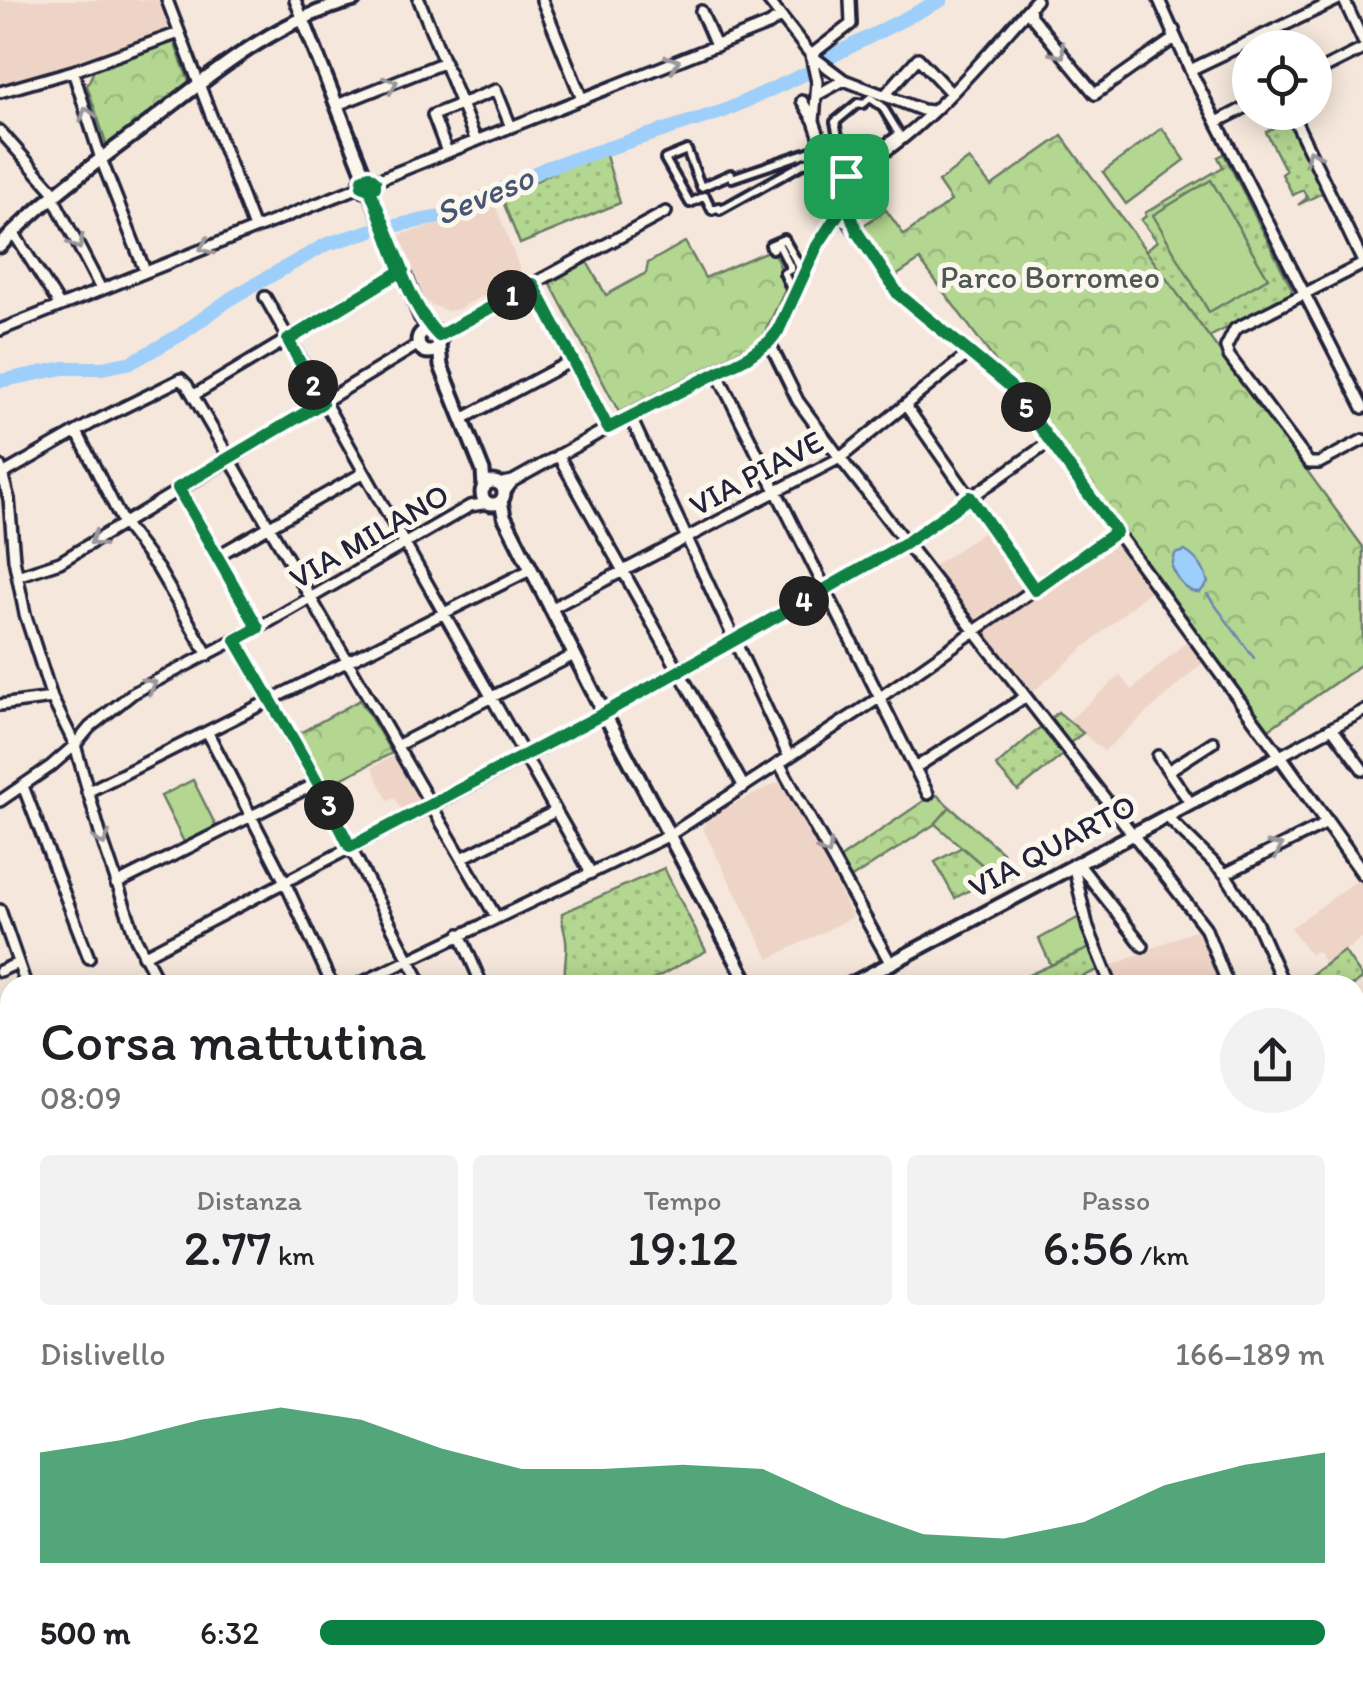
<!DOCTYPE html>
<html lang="it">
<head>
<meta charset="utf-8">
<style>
	:root { --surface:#fff; --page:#f2f2f2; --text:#202124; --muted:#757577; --accent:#0b8043 }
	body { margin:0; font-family:Itim,sans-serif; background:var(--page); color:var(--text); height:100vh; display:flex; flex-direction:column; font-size:38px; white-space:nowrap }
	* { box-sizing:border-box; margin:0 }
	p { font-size:32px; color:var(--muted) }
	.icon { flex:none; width:55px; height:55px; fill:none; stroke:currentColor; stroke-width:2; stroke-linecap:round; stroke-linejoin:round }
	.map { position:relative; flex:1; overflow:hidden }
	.details { position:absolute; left:0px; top:975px; width:1365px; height:718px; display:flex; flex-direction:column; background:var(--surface); border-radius:30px 30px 0 0; box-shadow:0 5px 25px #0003 }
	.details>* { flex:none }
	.controls { position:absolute; left:1232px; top:30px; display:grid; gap:20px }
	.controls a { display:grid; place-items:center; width:100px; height:100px; border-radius:50%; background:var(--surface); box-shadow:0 5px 25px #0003; font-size:50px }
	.pin { position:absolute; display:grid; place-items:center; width:85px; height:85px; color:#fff; margin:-42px; border-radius:20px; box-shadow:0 5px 15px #0006 }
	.km { position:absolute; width:50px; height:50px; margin:-25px; border-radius:50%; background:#222; color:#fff; font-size:28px; line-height:50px; text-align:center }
	.round { display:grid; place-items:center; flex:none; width:105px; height:105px; border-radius:52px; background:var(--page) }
	.head { display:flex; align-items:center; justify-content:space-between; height:170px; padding:0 40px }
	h1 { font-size:55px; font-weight:600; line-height:75px }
	.metrics { display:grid; grid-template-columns:repeat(3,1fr); gap:15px; height:170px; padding:10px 40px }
	.metrics div { display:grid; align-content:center; border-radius:10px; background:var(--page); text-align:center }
	.metrics b { font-size:50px; font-weight:600 }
	.metrics small { font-size:28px; font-weight:400 }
	.metrics p { font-size:28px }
	.chart { height:280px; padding:20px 40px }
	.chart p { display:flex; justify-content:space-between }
	.chart svg { width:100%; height:180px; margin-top:10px; fill:var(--accent); opacity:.7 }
	ul { padding:0 40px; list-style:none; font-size:32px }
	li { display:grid; grid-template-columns:160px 120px 1fr; align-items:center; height:75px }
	li i { height:25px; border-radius:12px; background:var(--accent) }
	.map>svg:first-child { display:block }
	.built { fill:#eed4c6 }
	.grass { fill:url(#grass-dots); stroke:#6a7c66; stroke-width:2.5 }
	.forest { fill:url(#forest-crowns); stroke:#6a7c66; stroke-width:2.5 }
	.garden { fill:#b3d690; stroke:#6a7c66; stroke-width:2.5 }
	.water { fill:#9ecefa; stroke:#6c89ae; stroke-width:2.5 }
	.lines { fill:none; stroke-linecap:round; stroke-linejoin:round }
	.stream { stroke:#6c89ae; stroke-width:2.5 }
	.river { stroke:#9ecefa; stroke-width:14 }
	.pedestrian-casing { stroke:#22223b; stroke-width:14 }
	.minor-casing { stroke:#22223b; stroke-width:16 }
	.tertiary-casing { stroke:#22223b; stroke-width:19 }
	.secondary-casing { stroke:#22223b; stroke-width:20 }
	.trunk-casing { stroke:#22223b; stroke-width:22 }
	.pedestrian { stroke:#fbf7ec; stroke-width:6 }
	.minor { stroke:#fbf7ec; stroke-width:9 }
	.tertiary { stroke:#fbf7ec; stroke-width:11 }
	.secondary { stroke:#fbf7ec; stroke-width:12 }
	.trunk { stroke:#fddf80; stroke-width:15 }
	.oneway { stroke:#99979c }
	.route-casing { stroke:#fff; stroke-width:20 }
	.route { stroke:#0b8043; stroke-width:12 }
	.labels { text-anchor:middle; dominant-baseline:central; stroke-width:10; stroke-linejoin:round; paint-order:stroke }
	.park-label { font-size:32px; fill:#4e5854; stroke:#fbf7ec }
	.street-label { font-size:32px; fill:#22223b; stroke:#fbf7ec }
	.water-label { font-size:35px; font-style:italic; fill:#475674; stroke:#fbf7ec }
</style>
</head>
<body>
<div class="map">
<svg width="1363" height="1692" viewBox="0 0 1363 1692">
	<defs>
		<pattern id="grass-dots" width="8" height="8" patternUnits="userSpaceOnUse" patternTransform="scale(2.5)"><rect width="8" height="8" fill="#b3d690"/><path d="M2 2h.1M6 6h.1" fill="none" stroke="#9ab77d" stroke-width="1.8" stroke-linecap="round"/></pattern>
		<pattern id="forest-crowns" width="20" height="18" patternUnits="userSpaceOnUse" patternTransform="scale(2.5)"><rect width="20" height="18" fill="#b3d690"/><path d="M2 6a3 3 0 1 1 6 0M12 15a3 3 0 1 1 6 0" fill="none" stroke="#9ab77d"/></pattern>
	</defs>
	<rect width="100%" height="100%" fill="#f5e7db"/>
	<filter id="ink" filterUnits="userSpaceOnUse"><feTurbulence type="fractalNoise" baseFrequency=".01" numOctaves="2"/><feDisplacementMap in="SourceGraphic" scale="20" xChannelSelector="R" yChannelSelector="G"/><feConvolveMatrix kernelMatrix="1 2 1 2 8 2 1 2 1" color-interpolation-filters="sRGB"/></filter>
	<g filter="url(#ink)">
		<path class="built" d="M0,0H158L170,33L0,84Z
			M494,202L522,275L458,309L448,311L431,305L425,300L399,235L457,219Z
			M991,527L1035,590L1116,532L1154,587L1026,698L928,570Z
			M1192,637L1208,658L1104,751L1068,721L1120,676L1132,690Z
			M397,754L423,800L402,811L395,798L388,801L372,767Z
			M783,780L853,917L769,959L702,827L706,824L704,819Z
			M1359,879L1363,884V938L1326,964L1316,950L1310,955L1291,928Z
			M1199,928L1224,985H1115L1109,967Z
			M1355,1175L1363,1198V1393L1355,1400Z
			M0,1499L10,1515V1682L59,1683L42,1692H0Z
			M1363,1508V1656L1355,1659V1512Z
			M245,1683H413L418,1692H250Z"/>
		<path class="grass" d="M1290,120L1324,192L1298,205L1307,198L1303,190L1293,195L1282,174L1286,171L1266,132Z
			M605,152L620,203L520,244L502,199L567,165Z
			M1224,154L1292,289L1291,295L1209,337L1145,251L1157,241L1141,220L1146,216L1145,213L1223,167L1218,157Z
			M1058,712L1083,733L1066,746L1069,750L1018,791L996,766Z
			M962,847L995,876L955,898L935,862Z
			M664,868L706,951L650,981L652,985H566C562,969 568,955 566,940C565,929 561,925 562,913Z
			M1092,947L1100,969L1063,985H1016L1015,981Z
			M1344,951L1363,978L1354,985H1297Z"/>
		<path class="forest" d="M174,42L190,84L107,146L87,86L94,70Z
			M1062,136L1363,547V663L1269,729L920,260L896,276L861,227L886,210L904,235L951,201L938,182L969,159L991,186Z
			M685,242L705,278L772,249L788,284L761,340L619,412L550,283L587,262L606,295L646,273L648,263Z
			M360,700L392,753L327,786L298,734Z
			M937,795L950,807L935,824L850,879L839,859L925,800Z"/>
		<path class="garden" d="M1162,128L1185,160L1126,204L1103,172Z
			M1211,180L1268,278L1209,312L1153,215Z
			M193,780L216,826L184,842L161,796Z
			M950,807L1002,852L1014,875L1001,881L935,824Z
			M1083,915L1092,947L1051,965L1039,939Z"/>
		<path class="water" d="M1185,551C1197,558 1205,570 1208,583L1200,592C1186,593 1177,579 1172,567L1175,554Z"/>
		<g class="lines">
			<path class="stream" d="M1207,594L1254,658"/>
			<path class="river" d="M830,57L941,0
				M0,381L64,368H102L132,362L180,335L233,297L327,244L373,230L444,216L546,168L724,111L807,73"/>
			<g class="pedestrian-casing">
				<path id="pedestrian" d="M870,98L882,106L899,134L863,161L838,136L835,122L858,103L863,104Z
					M817,149L819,155L720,210L719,207L712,210L705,196L690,203L665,159L687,150L701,187L731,174L732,178Z
					M784,239L801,269L792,291L784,273L791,269L779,245L772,249L770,245Z
					M439,336L533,284"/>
			</g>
			<g class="minor-casing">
				<path id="minor" d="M167,0L254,228
					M295,0L302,17
					M419,0L476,141
					M542,0L582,99
					M768,0L811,55L844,80L922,110L932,111
					M1159,0L1192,74L1363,408
					M1344,0L1363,41
					M1030,7L1031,16L1095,94L1172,40L1174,30
					M701,11L716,46
					M811,55L851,24L850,0
					M811,55L817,82L814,121
					M1190,70L1337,0
					M73,71L101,159L145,271
					M1315,73L1363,49
					M0,92L73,71L179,33
					M817,95L844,80
					M884,96L918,58L950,92
					M802,101L814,121L849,222L898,294L1010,386L1280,756L1363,711
					M337,105L445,62
					M1291,112L1363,262
					M1217,122L1250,105
					M0,131L56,194
					M447,152L433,115L496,90L511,127
					M846,176L849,211
					M375,181L770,24L780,16
					M834,181C916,145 977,65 1036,0
					M53,197L101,289
					M13,232L60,306
					M1363,264L1235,329L1226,347L1229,356L1309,463H1319L1363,440
					M265,297L591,873
					M0,330L362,186
					M769,342L798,401L840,458L1205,927L1228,985
					M717,373L928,794
					M194,395L403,270
					M906,406L1035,590
					M630,416L789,757
					M462,419L573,360
					M608,428L533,284L666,212
					M77,432L123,523L158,569L208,655
					M558,455L744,787
					M0,466L9,499L14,559L25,614L52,698L75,745L100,833L136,939L160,985
					M3,474L92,423L181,379L187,385L496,917
					M499,484L513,481L608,428L746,358L769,342L785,318L817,246L842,208
					M178,488L258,628
					M504,493L513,481
					M217,556L363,473
					M17,576L60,562L419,344
					M550,609L840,458L968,354
					M236,641L317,783L422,985
					M0,705L52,698
					M1332,728L1363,770
					M208,733L284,880L332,985
					M398,745L574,655
					M1158,756L1189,801
					M779,763L891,964
					M915,768L1025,697
					M1168,771L1213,742
					M23,786L89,958
					M87,792L530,570
					M0,801L51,766L75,745L90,727L133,693L258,628L470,506L489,503
					M1166,816L1225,874L1256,922L1284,985
					M464,857L556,811
					M1077,862L1143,946
					M1073,864L1088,928L1111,985
					M1225,874L1327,823
					M116,884L317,783
					M0,910L26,985
					M460,934L482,985
					M143,956L526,756L824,590L906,543L1051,441
					M0,971L18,963
					M357,985L668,836L879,698L1116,532
					M0,1045L10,1041
					M0,1091L10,1086
					M1355,1118L1363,1114
					M1355,1152L1363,1174
					M0,1164L10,1185
					M1355,1213L1363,1209
					M1355,1307L1363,1304
					M0,1322L10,1340
					M1355,1411L1363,1405
					M0,1618L10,1613
					M0,1640L10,1657
					M1355,1665L1363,1663
					M0,1673L11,1692
					M24,1682L30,1692
					M417,1682L420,1689L434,1682
					M870,1682L875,1692
					M885,1682L890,1692
					M1337,1682L1340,1692
					M1263,1688L1264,1692
					M631,1692L653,1682
					M762,1692L783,1682"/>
			</g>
			<g class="tertiary-casing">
				<path id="tertiary" d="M302,17L365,177
					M361 184a7 7 0 1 1 14 0a7 7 0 1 1-14 0Z
					M370,191L421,317L434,331
					M0,246C42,201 92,166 141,129C208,78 270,22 354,0
					M418 341a11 11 0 1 1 22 0a11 11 0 1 1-22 0Z
					M439,346L441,366L483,471L484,488
					M482 493a11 11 0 1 1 22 0a11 11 0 1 1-22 0Z
					M501,501L504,516L604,713L749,985
					M850,985L1280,756L1363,873
					M522,1682L526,1692"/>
			</g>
			<g class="secondary-casing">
				<path id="secondary" d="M0,1451L10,1468
					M128,1682L132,1692"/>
			</g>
			<g class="trunk-casing">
				<path id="trunk" d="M1355,1459L1363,1453
					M1355,1474L1363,1468
					M1355,1500L1363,1496
					M1001,1692L1018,1682
					M1025,1692L1042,1682"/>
			</g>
			<use href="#pedestrian" class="pedestrian"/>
			<use href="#minor" class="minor"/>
			<use href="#tertiary" class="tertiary"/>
			<use href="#secondary" class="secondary"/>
			<use href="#trunk" class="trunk"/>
		</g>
		<defs><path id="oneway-chevron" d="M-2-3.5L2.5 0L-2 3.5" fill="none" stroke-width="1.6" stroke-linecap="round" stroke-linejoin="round" transform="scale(2.5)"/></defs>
		<g class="oneway">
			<use href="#oneway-chevron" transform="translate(1059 52) rotate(51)"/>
			<use href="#oneway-chevron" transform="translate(673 63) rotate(-22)"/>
			<use href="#oneway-chevron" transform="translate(391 84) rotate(-22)"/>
			<use href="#oneway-chevron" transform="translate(87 114) rotate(-107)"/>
			<use href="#oneway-chevron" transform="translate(1312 156) rotate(-116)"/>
			<use href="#oneway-chevron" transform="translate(77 243) rotate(63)"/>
			<use href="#oneway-chevron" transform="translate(206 247) rotate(158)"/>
			<use href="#oneway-chevron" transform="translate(96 540) rotate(149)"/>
			<use href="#oneway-chevron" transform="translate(150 685) rotate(-27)"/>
			<use href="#oneway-chevron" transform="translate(102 839) rotate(73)"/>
			<use href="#oneway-chevron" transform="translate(1276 848) rotate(-27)"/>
			<use href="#oneway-chevron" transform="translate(826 849) rotate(61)"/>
		</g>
	</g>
	<g class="lines" filter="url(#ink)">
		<g class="route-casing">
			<path id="route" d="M846,176L834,181L842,208L817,246L778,331L769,342L746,358L608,428L533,284L439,336C408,307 388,232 370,190L375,187V181L369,176L363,179L362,186L370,190L403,270L288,340L322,403L178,488L258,628L236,640L318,783L350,847L599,716L824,590L906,543L970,497L1035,590L1116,532L1010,386L898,294L857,232L846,202V176"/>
		</g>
		<use href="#route" class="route"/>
	</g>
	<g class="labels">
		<g class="park-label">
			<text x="1050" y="277">Parco Borromeo</text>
		</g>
		<g class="street-label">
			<text transform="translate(756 473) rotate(-28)">VIA PIAVE</text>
			<text transform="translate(369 536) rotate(-30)">VIA MILANO</text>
			<text transform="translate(1052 846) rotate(-28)">VIA QUARTO</text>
		</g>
		<g class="water-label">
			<text transform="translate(484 195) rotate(-23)">Seveso</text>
		</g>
	</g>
</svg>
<div class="controls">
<a><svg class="icon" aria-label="locate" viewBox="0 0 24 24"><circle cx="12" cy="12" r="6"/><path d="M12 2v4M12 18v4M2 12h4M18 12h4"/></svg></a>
</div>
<div class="pin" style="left:846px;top:176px;background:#1e9e55"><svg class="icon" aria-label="arrive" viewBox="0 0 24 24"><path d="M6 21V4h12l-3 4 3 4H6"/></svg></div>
<b class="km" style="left:512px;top:295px">1</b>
<b class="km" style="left:313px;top:385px">2</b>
<b class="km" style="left:329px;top:805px">3</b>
<b class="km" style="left:804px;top:601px">4</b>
<b class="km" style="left:1026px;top:407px">5</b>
<section class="details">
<div class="head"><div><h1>Corsa mattutina</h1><p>08:09</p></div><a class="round"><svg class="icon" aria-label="share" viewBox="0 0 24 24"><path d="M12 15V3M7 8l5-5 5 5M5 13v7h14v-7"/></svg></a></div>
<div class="metrics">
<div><p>Distanza</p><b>2.77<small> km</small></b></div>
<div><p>Tempo</p><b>19:12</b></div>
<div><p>Passo</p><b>6:56<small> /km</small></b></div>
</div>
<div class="chart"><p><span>Dislivello</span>166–189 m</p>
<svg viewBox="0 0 160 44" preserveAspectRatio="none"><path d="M0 44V17L10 14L20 9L30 6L40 9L50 16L60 21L70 21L80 20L90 21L100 30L110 37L120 38L130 34L140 25L150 20L160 17V44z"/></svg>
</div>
<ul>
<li><b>500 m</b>6:32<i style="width:100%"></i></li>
</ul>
</section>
</div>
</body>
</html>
